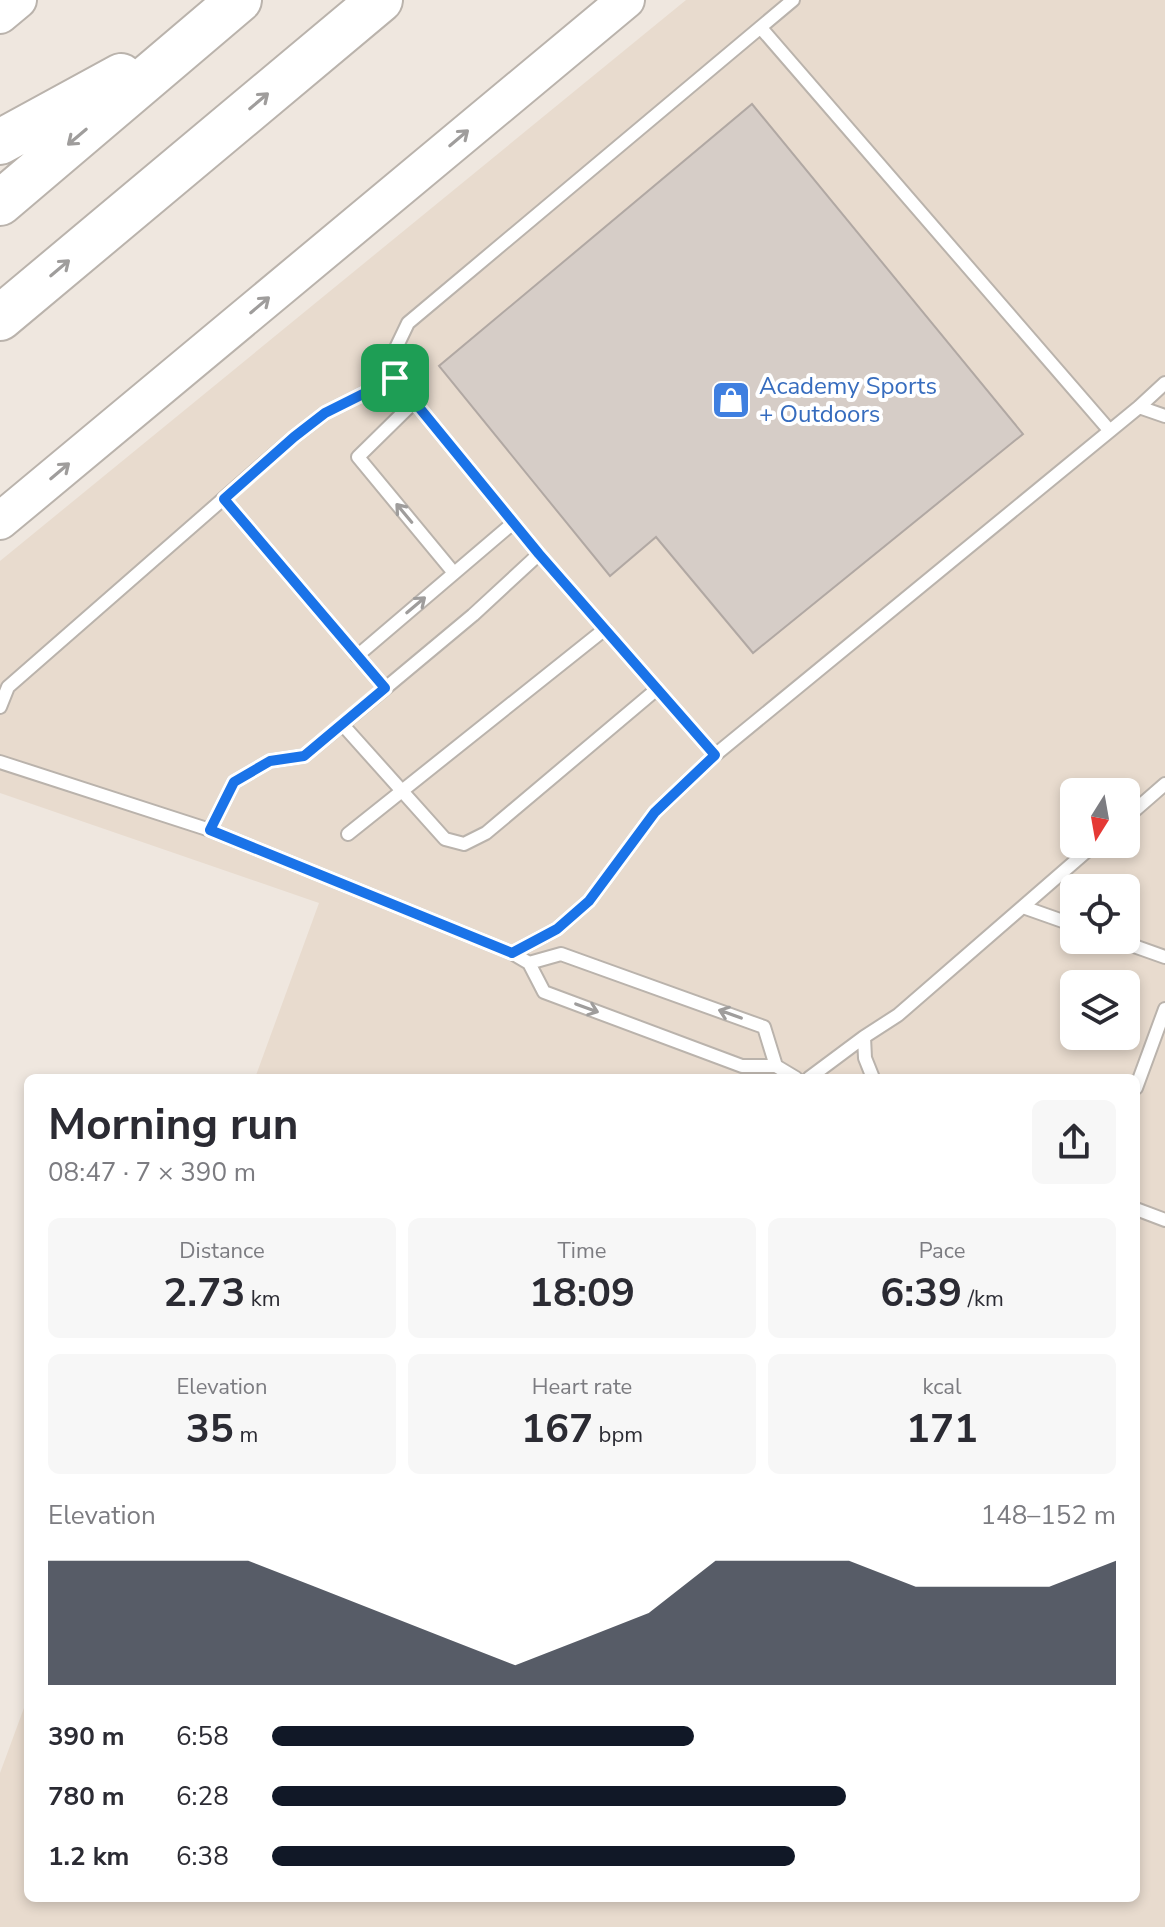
<!DOCTYPE html>
<html lang="en">
<head>
<meta charset="utf-8">
<style>
	:root { --surface:#fff; --page:#f7f7f7; --text:#2b2b33; --muted:#7c7c81; --accent:#111827 }
	body { margin:0; font-family:"Nunito Sans",sans-serif; background:var(--page); color:var(--text); height:100vh; display:flex; flex-direction:column; font-size:30px; white-space:nowrap }
	* { box-sizing:border-box; margin:0 }
	p { font-size:26px; color:var(--muted) }
	.icon { flex:none; width:44px; height:44px; fill:none; stroke:currentColor; stroke-width:2; stroke-linecap:round; stroke-linejoin:round }
	.map { position:relative; flex:1; overflow:hidden }
	.drawer { position:absolute; left:24px; top:1074px; width:1116px; height:828px; display:flex; flex-direction:column; background:var(--surface); border-radius:12px; box-shadow:0 4px 12px #0003 }
	.drawer>* { flex:none }
	.needle { width:52px; rotate:191deg }
	.tools { position:absolute; left:1060px; top:778px; display:grid; gap:16px }
	.tools a { display:grid; place-items:center; width:80px; height:80px; border-radius:12px; background:var(--surface); box-shadow:0 4px 12px #0003; font-size:40px }
	.pin { position:absolute; display:grid; place-items:center; width:68px; height:68px; color:#fff; margin:-34px; border-radius:16px; box-shadow:0 4px 12px #0006 }
	.round { display:grid; place-items:center; flex:none; width:84px; height:84px; border-radius:12px; background:var(--page) }
	.summary { display:flex; align-items:center; justify-content:space-between; height:136px; padding:0 24px }
	h1 { font-size:44px; font-weight:700; line-height:60px }
	.metrics { display:grid; grid-template-columns:repeat(3,1fr); gap:12px; height:136px; padding:8px 24px }
	.metrics div { display:grid; align-content:center; border-radius:12px; background:var(--page); text-align:center }
	.metrics b { font-size:40px; font-weight:700 }
	.metrics small { font-size:22px; font-weight:400 }
	.metrics p { font-size:22px }
	.chart { height:224px; padding:16px 24px }
	.chart p { display:flex; justify-content:space-between }
	.chart svg { width:100%; height:144px; margin-top:8px; fill:var(--accent); opacity:.7 }
	ul { padding:0 24px; list-style:none; font-size:26px }
	li { display:grid; grid-template-columns:128px 96px 1fr; align-items:center; height:60px }
	li i { height:20px; border-radius:10px; background:var(--accent) }
	.map>svg:first-child { display:block }
	.built { fill:#e8dbce; fill-rule:evenodd }
	.building { fill:#d6cdc7; stroke:#b1a8a3; stroke-width:2 }
	.lines { fill:none; stroke-linecap:round; stroke-linejoin:round }
	.lane-casing { stroke:#bab3ac; stroke-width:16 }
	.secondary-casing { stroke:#bab3ac; stroke-width:40 }
	.highway-casing { stroke:#bab3ac; stroke-width:48 }
	.lane { stroke:#fff; stroke-width:12 }
	.secondary { stroke:#fff; stroke-width:36 }
	.highway { stroke:#fff; stroke-width:44 }
	.oneway { stroke:#9f9d9c }
	.route-casing { stroke:#fff; stroke-width:16 }
	.route { stroke:#1a73e8; stroke-width:10 }
	.labels { text-anchor:middle; dominant-baseline:central; stroke-width:8; stroke-linejoin:round; paint-order:stroke }
	.shop-label { font-size:24px; fill:#366cbe; stroke:#fff; text-anchor:start }
</style>
</head>
<body>
<div class="map">
<svg width="1165" height="1927" viewBox="0 0 1165 1927">
	<rect width="100%" height="100%" fill="#efe7df"/>
	<path class="built" d="M686,0H1165V1927H0V1773L28,1697V1898H1136V1078H255L319,903L0,793V561ZM1074,792H1126V844H1074ZM1074,888H1126V940H1074ZM1074,984H1126V1036H1074Z"/>
	<path class="building" d="M752,104L1023,434L753,653L656,537L610,576L439,366Z"/>
	<g class="lines">
		<g class="lane-casing">
			<path id="lane" d="M761,28L1110,431
				M414,402L358,457L454,573
				M1139,407L1165,416
				M224,499L385,688
				M357,656L513,523
				M0,707L8,687L294,437L325,413L395,378
				M342,724L445,839L464,844L486,833L657,689
				M715,755L539,554L395,378L396,348L408,323L793,0
				M0,762L210,830L234,782L270,761L304,756L473,615L539,554
				M1126,818L1165,784
				M210,830L512,953L557,929L589,901L655,812L715,755L1139,407L1165,383
				M348,834L605,629
				M1023,907L1074,925
				M1117,940L1165,957
				M512,953L529,963L544,992L742,1066H776L796,1078
				M529,963L561,954L764,1027L776,1066
				M864,1037L865,1058L873,1078
				M809,1078L864,1037L898,1015L1095,844
				M1136,1088L1165,1009
				M1136,1209L1165,1220"/>
		</g>
		<g class="secondary-casing">
			<path id="secondary" d="M0,15L18,0
				M0,521L626,0"/>
		</g>
		<g class="highway-casing">
			<path id="highway" d="M0,142L121,76
				M0,203L239,0
				M0,318L380,0"/>
		</g>
		<use href="#lane" class="lane"/>
		<use href="#secondary" class="secondary"/>
		<use href="#highway" class="highway"/>
	</g>
	<defs><path id="oneway-shaft" d="M-6 0H5M1.5-3L5.5 0L1.5 3" fill="none" stroke-width="1.6" stroke-linecap="round" stroke-linejoin="round" transform="scale(2)"/></defs>
	<g class="oneway">
		<use href="#oneway-shaft" transform="translate(259 101) rotate(-40)"/>
		<use href="#oneway-shaft" transform="translate(77 137) rotate(140)"/>
		<use href="#oneway-shaft" transform="translate(459 138) rotate(-40)"/>
		<use href="#oneway-shaft" transform="translate(60 268) rotate(-40)"/>
		<use href="#oneway-shaft" transform="translate(260 305) rotate(-40)"/>
		<use href="#oneway-shaft" transform="translate(60 471) rotate(-40)"/>
		<use href="#oneway-shaft" transform="translate(404 513) rotate(-130)"/>
		<use href="#oneway-shaft" transform="translate(416 605) rotate(-40)"/>
		<use href="#oneway-shaft" transform="translate(587 1008) rotate(20)"/>
		<use href="#oneway-shaft" transform="translate(730 1014) rotate(-160)"/>
	</g>
	<g class="lines">
		<g class="route-casing">
			<path id="route" d="M395,378L539,554L715,755L655,812L589,901L557,929L512,953L210,830L234,782L270,761L304,756L385,688L224,499L294,437L325,413Z"/>
		</g>
		<use href="#route" class="route"/>
	</g>
	<defs>
		<g id="shop-square" transform="scale(2)"><rect x="-9" y="-9" width="18" height="18" rx="4" fill="#3f7fe0" stroke="#fff"/><path d="M-5-2.5h2.3a2.7 3.5 0 0 1 5.4 0H5L5.5 6h-11ZM-1.5-2.5h3a1.5 2.3 0 0 0-3 0Z" fill="#fff"/></g>
	</defs>
	<g fill-rule="evenodd">
		<use href="#shop-square" x="731" y="400"/>
	</g>
	<g class="labels">
		<g class="shop-label">
			<text x="759" y="386">Academy Sports<tspan x="759" dy="28">+ Outdoors</tspan></text>
		</g>
	</g>
</svg>
<div class="tools">
<a><svg class="needle" viewBox="-14 -14 28 28"><path d="M0-13l5 13h-10z" fill="#e53935"/><path d="M0 13l5-13h-10z" fill="#7c7c81"/></svg></a>
<a><svg class="icon" aria-label="locate" viewBox="0 0 24 24"><circle cx="12" cy="12" r="6"/><path d="M12 2v4M12 18v4M2 12h4M18 12h4"/></svg></a>
<a><svg class="icon" aria-label="layers" viewBox="0 0 24 24"><path d="M12 4l9 5-9 5-9-5zM3 14l9 5 9-5"/></svg></a>
</div>
<div class="pin" style="left:395px;top:378px;background:#1e9e55"><svg class="icon" aria-label="arrive" viewBox="0 0 24 24"><path d="M6 21V4h12l-3 4 3 4H6"/></svg></div>
<section class="drawer">
<div class="summary"><div><h1>Morning run</h1><p>08:47 · 7 × 390 m</p></div><a class="round"><svg class="icon" aria-label="share" viewBox="0 0 24 24"><path d="M12 15V3M7 8l5-5 5 5M5 13v7h14v-7"/></svg></a></div>
<div class="metrics">
<div><p>Distance</p><b>2.73<small> km</small></b></div>
<div><p>Time</p><b>18:09</b></div>
<div><p>Pace</p><b>6:39<small> /km</small></b></div>
</div>
<div class="metrics">
<div><p>Elevation</p><b>35<small> m</small></b></div>
<div><p>Heart rate</p><b>167<small> bpm</small></b></div>
<div><p>kcal</p><b>171</b></div>
</div>
<div class="chart"><p><span>Elevation</span>148–152 m</p>
<svg viewBox="0 0 160 44" preserveAspectRatio="none"><path d="M0 44V6L10 6L20 6L30 6L40 14L50 22L60 30L70 38L80 30L90 22L100 6L110 6L120 6L130 14L140 14L150 14L160 6V44z"/></svg>
</div>
<ul>
<li><b>390 m</b>6:58<i style="width:50%"></i></li>
<li><b>780 m</b>6:28<i style="width:68%"></i></li>
<li><b>1.2 km</b>6:38<i style="width:62%"></i></li>
</ul>
</section>
</div>
</body>
</html>
